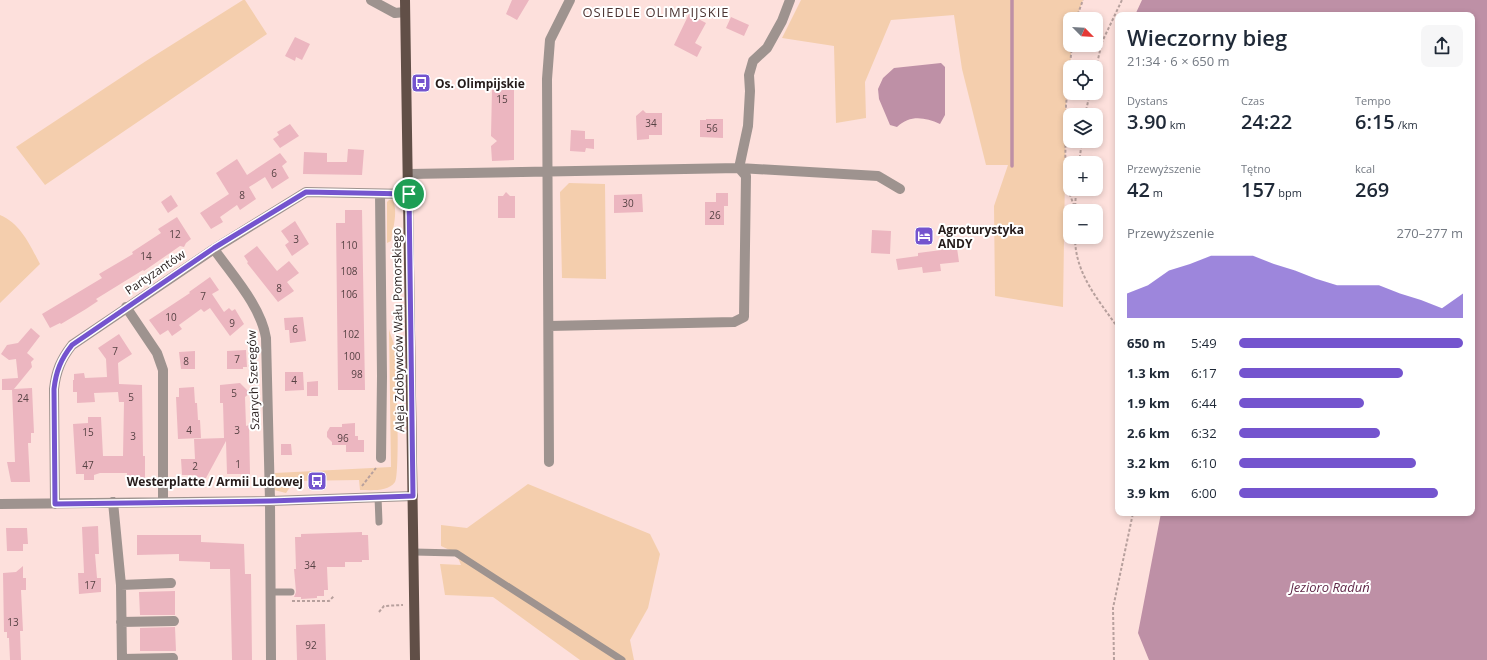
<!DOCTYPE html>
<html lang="pl">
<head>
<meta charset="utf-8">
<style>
	:root { --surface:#fff; --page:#f6f6f7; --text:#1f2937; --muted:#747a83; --accent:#7454ce }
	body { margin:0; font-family:"Open Sans",sans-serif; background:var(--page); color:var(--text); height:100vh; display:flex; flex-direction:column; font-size:15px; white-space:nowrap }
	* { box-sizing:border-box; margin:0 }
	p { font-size:13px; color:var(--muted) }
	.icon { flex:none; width:22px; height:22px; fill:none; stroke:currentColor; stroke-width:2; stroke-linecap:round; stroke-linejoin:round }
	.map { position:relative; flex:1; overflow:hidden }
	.details { position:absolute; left:1115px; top:12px; width:360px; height:504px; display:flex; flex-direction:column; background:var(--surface); border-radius:8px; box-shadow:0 2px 6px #0003 }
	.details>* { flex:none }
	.needle { width:26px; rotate:114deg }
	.fabs { position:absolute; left:1063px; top:12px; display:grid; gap:8px }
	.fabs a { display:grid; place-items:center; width:40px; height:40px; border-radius:8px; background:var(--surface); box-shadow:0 2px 6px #0003; font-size:20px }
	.pin { position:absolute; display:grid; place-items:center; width:34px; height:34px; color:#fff; margin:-17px; border:2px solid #fff; border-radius:50%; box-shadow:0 1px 4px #0007 }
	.round { display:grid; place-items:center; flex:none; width:42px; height:42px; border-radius:8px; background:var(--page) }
	.headline { display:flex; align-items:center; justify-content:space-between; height:68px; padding:0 12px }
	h1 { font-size:22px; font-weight:600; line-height:30px }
	.figures { display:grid; grid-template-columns:repeat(3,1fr); gap:6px; height:68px; padding:4px 12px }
	.figures div { display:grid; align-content:center }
	.figures b { font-size:20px; font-weight:600 }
	.figures small { font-size:11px; font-weight:400 }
	.figures p { font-size:11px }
	.chart { height:112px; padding:8px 12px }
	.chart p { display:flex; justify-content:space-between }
	.chart svg { width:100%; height:72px; margin-top:4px; fill:var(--accent); opacity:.7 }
	ul { padding:0 12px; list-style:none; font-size:13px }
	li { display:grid; grid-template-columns:64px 48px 1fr; align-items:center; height:30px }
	li i { height:10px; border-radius:5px; background:var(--accent) }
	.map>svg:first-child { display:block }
	.green { fill:#f4cead }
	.water { fill:#be90a6 }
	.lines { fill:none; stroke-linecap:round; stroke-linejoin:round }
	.stream { stroke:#be90a6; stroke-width:3.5 }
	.building { fill:#ecb6c0 }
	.path { stroke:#b7a09d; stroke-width:2; stroke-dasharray:3 2; stroke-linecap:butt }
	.lane { stroke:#9e938f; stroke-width:7 }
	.street { stroke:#9e938f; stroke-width:10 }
	.primary { stroke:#614f47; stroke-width:10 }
	.route-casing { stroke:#fff; stroke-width:8 }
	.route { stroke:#7454ce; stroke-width:5 }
	.labels { text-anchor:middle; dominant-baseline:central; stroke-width:4; stroke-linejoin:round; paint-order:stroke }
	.number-label { font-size:10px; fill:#574244 }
	.poi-label { font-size:12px; font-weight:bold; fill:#251b1a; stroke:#fff; text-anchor:start }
	.street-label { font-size:12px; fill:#251b1a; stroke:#fff }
	.neighbourhood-label { font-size:13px; letter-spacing:1px; fill:#4c3533; stroke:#fff }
	.water-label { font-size:13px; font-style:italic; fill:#612848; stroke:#fff }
</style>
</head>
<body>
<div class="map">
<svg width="1487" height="660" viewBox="0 0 1487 660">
	<rect width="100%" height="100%" fill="#fde0dc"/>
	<path class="green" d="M243,0H245L267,34L45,185L16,147L146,61Z
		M801,0H1083L1076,19H1070V45H1072L1066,105L1063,307L995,296L994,206L1008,165H986L962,69L954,15L891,20L865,82L866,118L836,123L834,46L782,38Z
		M569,183L605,184L606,279L562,278L560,192Z
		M389,200H393C398,212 393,228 391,241L387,243V202Z
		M0,215C21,224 30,245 40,264L0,303Z
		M389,329C390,335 394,341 394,347C397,362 400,475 395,482C388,492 371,490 360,490L359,480L294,481L286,493L270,489L275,473L391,467Z
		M528,484L650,534L660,554L648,608L630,640L634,660H580L493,597L445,595L440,564L461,565L456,553L441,546V525L467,528Z"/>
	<path class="water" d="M1142,0H1487V660H1149L1138,633L1161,513H1472V15H1135Z
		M941,63L945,67V115L940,124C924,117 910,115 897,127L890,125L879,99L878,89L883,78L894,68Z
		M1118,128V271L1115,267L1116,145Z"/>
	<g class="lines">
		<path class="stream" d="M1012,166V0"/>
	</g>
	<path class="building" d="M512,0H529L517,20L506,14Z
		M689,14L706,23L695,43L702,47L697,57L674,45Z
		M731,17L749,25L744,36L726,28Z
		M295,37L310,44L302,60L296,57L295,61L285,56Z
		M500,84L514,85V160L492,161L491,146L497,141L491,136L492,89H499Z
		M643,110L646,113H662V135H649V139L637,140L636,116Z
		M706,119H723V138L700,137V120H706Z
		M290,124L299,136L280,148L273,139L279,135L277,132Z
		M571,130L585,131V139H594V149L586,148L585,152L570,151Z
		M348,149L364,150L362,175L303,174L304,152L327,153V162H347Z
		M280,153L287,162L282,166L289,178L272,189L265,177L249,187L256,199L240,210L237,205L220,217L223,222L211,229L200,213L229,194L216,173L237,159L247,175Z
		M506,192L510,196H515V218H498V196H503Z
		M716,193H728V206H724V225H705V202H716Z
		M642,194L643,212L614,213V195Z
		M171,195L178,206L168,213L161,202Z
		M345,210H362L365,390H338L336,223H345Z
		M177,217L191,239L186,243L184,247L180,246L144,271L143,270L96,299L98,301L86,309L61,324L60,323L50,328L42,314L102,278L99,274L133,254L132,252L161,233L158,229Z
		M295,221L309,244L292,256L285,245L289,242L281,231Z
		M872,230L891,231L890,254L871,253Z
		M257,246L277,271L289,261L299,273L287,282L294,291L278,302L247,263L248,262L244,256Z
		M957,248L959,262L940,264L941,271L923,273L922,267L898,270L896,259L918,256V253Z
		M210,277L219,290L212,294L224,312L229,308L232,311L235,309L244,324L230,336L210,308L204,312L201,309L179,325L182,329L172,336L168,330L160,335L149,320L190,293L189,292Z
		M303,317L306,341L290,343L289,330H285L284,318Z
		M31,328L40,336L27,353L34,359L31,362L32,367L14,389L32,388L34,433H31V443H28L30,482H11L7,462H15L12,390H2V379L18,378L16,359L9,360L1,354L7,345L18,343Z
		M119,334L132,354L118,363L119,384L142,385L143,456H145V478L127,479V473H100L94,475V480H84V474H76L73,424L88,423V417H101L103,456H123L124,402H119L118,392L94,393L95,402L77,403V392H73V380H74V374L84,373L85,378L107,377L106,359L98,348Z
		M246,350L247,367H243V369H227V351Z
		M195,351V369H181L179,352Z
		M285,372H303L304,390L285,391Z
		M318,381V396H307V382Z
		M240,383L250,393L245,397L246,426L249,425L250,474H227L226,441L206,478H198L195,475H182L181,459H195L194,439L224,438L223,403H220V385Z
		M194,387L195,403H197L198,420H200L201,438L178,439L176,397H179V388Z
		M355,423V436H358V440H364V452H346V445H332V442L327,437V432L330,427H342V424Z
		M281,444H291L292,455H281Z
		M98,526L99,554H95L97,578H101V592L79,594L78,573H84L82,527Z
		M6,528H27L28,544H23V551H7Z
		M362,532V535H368L369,560H362V562H345V567H327L328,590H324V596H317V598L301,599V597H294L296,592L294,569H296L295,537H301V534Z
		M137,535H201V542L244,544L245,574H251L252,660H232L230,569H210V562L179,561V554L137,555Z
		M23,566V578H26V590H21L23,631H20L21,660H10L9,638H7V632H4L3,573L16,572Z
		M175,591V615H140L139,592Z
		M325,624L326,660H297L296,625Z
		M175,627L176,651H140V628Z"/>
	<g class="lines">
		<path class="path" d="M1076,19L1083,0
			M1072,45L1066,105L1065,182L1075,208
			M1096,68L1102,42L1122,0
			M1085,115L1090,93
			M1079,163L1082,141
			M1075,211L1076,189
			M1075,237C1075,274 1098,299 1118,328
			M362,486L376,468
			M292,601H329L334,596
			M379,612L384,606L403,605
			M1114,660L1113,608L1133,513"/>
		<path class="lane" d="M378,497L379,522
			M414,552L456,553L622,660
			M270,592H291"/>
		<path class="street" d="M371,0L395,13L405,12
			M409,174L739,168L878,176L900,189
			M380,194L382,376L381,458
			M214,249C232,275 261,306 266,338L270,501L271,660
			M126,307L157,353L163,370V501
			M549,326L734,322L744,317L746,176L739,168L748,126L750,91L749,75L753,61L767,48L782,21L790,0
			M549,462L547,79L550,40L570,0
			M113,502L121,585L122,660
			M0,504L270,501L413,496
			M55,504L54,389C56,371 61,359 72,345L214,249L306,192L409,194
			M121,585L171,583
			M121,622L174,621
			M122,659L173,658"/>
		<path class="primary" d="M405,0L415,660"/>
	</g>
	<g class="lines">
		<g class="route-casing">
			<path id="route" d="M306,192L409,194L413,496L270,501L55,504L54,389C56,371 61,359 72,345L214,248Z"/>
		</g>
		<use href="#route" class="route"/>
	</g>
	<defs>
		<g id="bus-square" transform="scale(1)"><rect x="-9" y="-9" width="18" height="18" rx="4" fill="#7454ce" stroke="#fff"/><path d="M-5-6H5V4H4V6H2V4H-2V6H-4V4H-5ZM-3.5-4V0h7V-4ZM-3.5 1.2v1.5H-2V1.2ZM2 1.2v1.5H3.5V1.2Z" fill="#fff"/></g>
		<g id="hotel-square" transform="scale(1)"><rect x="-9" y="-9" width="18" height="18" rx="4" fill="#7454ce" stroke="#fff"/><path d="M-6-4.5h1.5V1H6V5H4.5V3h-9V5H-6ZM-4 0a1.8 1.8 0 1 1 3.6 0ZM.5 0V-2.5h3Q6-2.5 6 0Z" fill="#fff"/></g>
	</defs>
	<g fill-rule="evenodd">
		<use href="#bus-square" x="421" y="83"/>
		<use href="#hotel-square" x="924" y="236"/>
		<use href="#bus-square" x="317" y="481"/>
	</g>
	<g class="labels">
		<g class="number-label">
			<text x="502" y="99">15</text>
			<text x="651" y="123">34</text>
			<text x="712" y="128">56</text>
			<text x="274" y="173">6</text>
			<text x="242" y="195">8</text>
			<text x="628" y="203">30</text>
			<text x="715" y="215">26</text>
			<text x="175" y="234">12</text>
			<text x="296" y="239">3</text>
			<text x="349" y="245">110</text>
			<text x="146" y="256">14</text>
			<text x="349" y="271">108</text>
			<text x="279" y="288">8</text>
			<text x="349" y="294">106</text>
			<text x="203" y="296">7</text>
			<text x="171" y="317">10</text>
			<text x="232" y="323">9</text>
			<text x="295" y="329">6</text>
			<text x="351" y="334">102</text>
			<text x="115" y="351">7</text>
			<text x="352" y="356">100</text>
			<text x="237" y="359">7</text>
			<text x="186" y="361">8</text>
			<text x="357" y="374">98</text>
			<text x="294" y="380">4</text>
			<text x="234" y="393">5</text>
			<text x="131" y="397">5</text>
			<text x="23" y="398">24</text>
			<text x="189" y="430">4</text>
			<text x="237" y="430">3</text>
			<text x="88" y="432">15</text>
			<text x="133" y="436">3</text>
			<text x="343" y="438">96</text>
			<text x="238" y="464">1</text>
			<text x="88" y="465">47</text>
			<text x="195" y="466">2</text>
			<text x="310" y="565">34</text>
			<text x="90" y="585">17</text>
			<text x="13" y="622">13</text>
			<text x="311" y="645">92</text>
		</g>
		<g class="poi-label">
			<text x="435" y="83">Os. Olimpijskie</text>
			<text x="938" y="229">Agroturystyka<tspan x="938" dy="14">ANDY</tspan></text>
			<text x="303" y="481" text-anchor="end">Westerplatte / Armii Ludowej</text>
		</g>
		<g class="street-label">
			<text transform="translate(155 272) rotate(-34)">Partyzantów</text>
			<text transform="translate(398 330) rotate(-91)">Aleja Zdobywców Wału Pomorskiego</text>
			<text transform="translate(253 380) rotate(-92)">Szarych Szeregów</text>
		</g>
		<g class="neighbourhood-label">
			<text x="656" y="12">OSIEDLE OLIMPIJSKIE</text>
		</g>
		<g class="water-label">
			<text x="1330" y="587">Jezioro Raduń</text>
		</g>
	</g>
</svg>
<div class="fabs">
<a><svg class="needle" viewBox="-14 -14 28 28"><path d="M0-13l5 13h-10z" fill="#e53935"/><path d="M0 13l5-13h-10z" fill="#747a83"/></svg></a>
<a><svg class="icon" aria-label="locate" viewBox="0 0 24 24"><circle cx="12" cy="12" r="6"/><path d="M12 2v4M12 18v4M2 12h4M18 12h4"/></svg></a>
<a><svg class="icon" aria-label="layers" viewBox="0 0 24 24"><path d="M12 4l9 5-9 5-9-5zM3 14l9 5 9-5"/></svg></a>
<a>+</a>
<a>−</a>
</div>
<div class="pin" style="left:409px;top:194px;background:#1e9e55"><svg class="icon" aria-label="arrive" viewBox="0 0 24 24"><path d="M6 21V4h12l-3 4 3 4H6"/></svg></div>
<section class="details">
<div class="headline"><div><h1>Wieczorny bieg</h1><p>21:34 · 6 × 650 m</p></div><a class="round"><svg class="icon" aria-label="share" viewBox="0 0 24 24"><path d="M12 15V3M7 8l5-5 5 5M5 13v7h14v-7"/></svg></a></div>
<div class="figures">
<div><p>Dystans</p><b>3.90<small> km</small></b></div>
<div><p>Czas</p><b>24:22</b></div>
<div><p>Tempo</p><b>6:15<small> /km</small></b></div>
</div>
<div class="figures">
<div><p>Przewyższenie</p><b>42<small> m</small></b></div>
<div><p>Tętno</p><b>157<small> bpm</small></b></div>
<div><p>kcal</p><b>269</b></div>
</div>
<div class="chart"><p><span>Przewyższenie</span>270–277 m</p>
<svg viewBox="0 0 160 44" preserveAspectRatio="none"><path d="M0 44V29L10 24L20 15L30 11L40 6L50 6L60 6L70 11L80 15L90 20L100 24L110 24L120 24L130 29L140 33L150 38L160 29V44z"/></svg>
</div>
<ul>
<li><b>650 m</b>5:49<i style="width:100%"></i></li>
<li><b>1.3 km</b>6:17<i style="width:73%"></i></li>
<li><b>1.9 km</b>6:44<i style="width:56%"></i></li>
<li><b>2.6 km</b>6:32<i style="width:63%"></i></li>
<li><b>3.2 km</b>6:10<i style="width:79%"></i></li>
<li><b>3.9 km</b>6:00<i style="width:89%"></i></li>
</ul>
</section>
</div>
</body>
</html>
